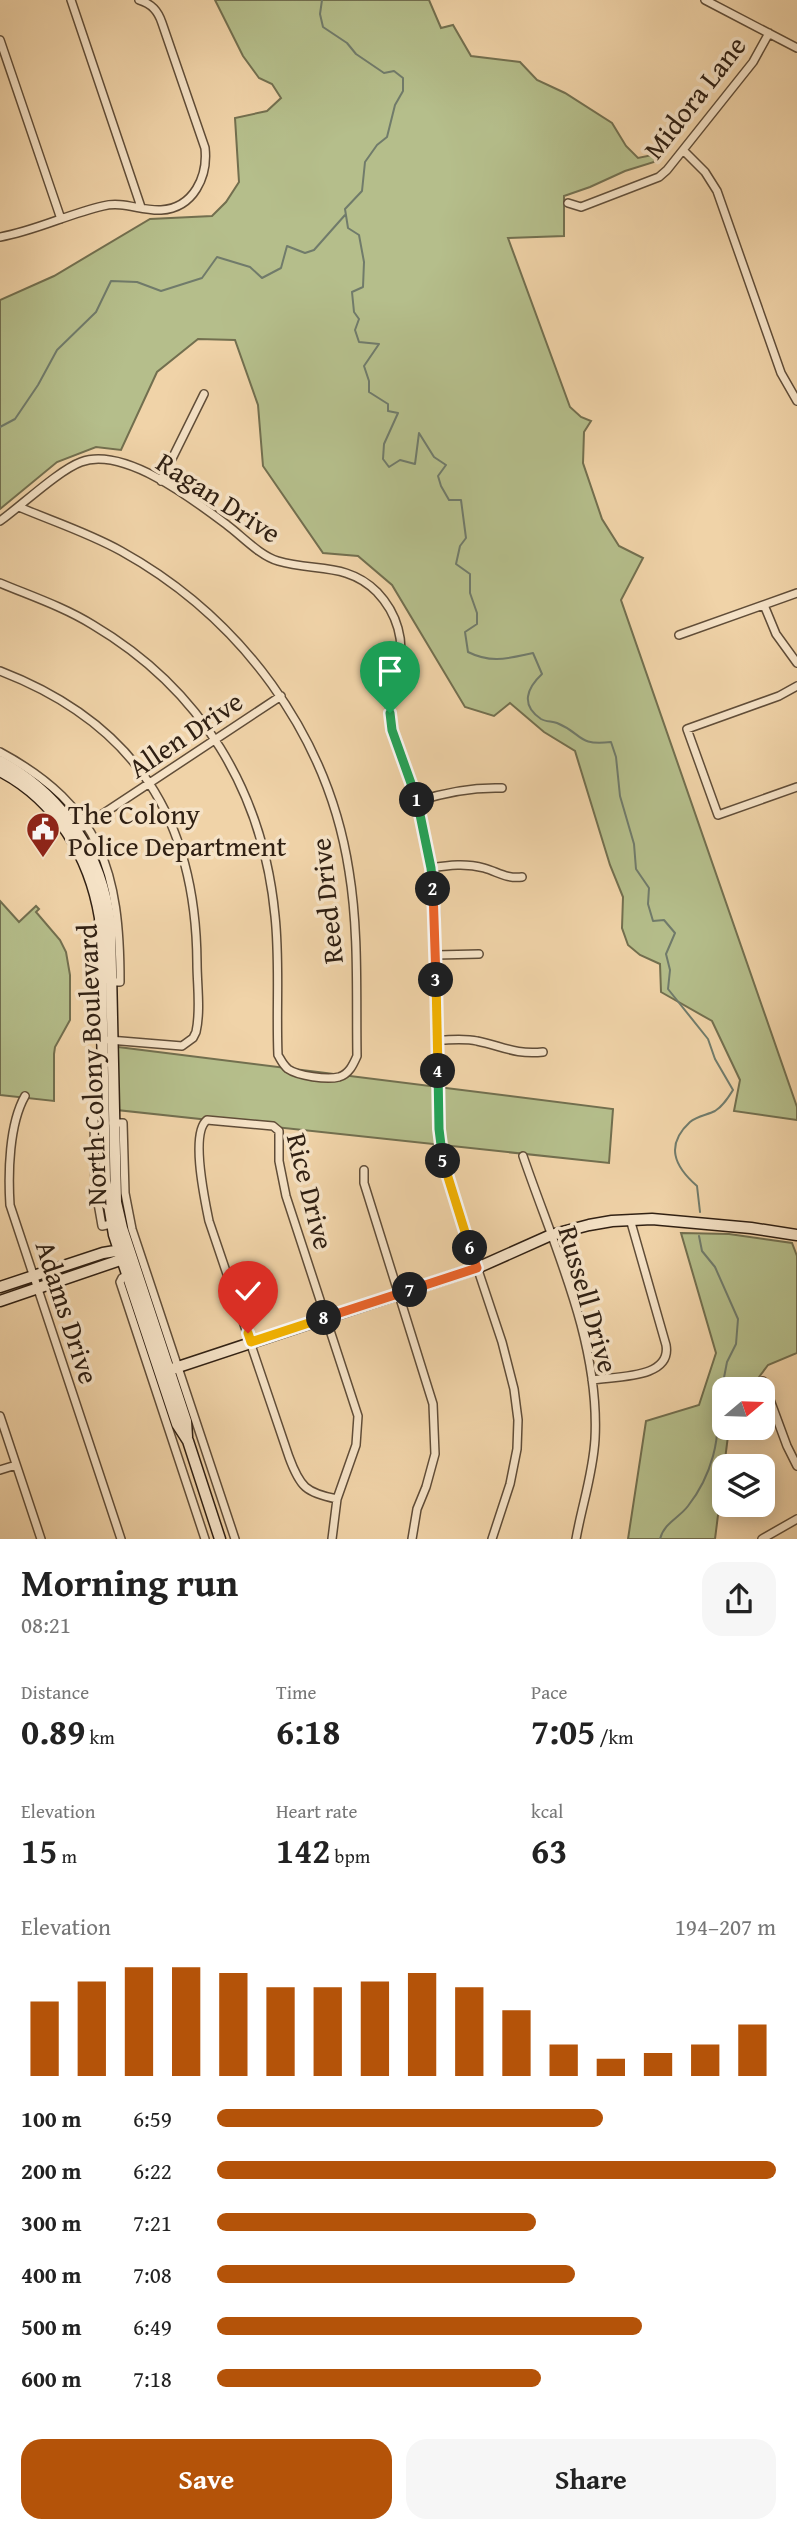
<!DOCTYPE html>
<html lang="en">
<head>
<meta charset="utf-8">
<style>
	:root { --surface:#fff; --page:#f6f6f6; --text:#222; --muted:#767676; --accent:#b45309 }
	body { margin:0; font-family:"Gentium Book Plus",serif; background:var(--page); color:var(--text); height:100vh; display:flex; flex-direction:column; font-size:26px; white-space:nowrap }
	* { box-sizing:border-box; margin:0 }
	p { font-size:23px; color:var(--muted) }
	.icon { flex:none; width:38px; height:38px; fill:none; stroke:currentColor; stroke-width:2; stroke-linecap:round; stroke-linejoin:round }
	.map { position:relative; height:1539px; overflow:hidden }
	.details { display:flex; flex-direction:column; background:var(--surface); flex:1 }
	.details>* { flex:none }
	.needle { width:46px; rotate:71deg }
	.tools { position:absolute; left:712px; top:1377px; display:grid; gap:14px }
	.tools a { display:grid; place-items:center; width:63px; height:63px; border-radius:14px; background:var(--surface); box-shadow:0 4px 18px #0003; font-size:35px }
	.pin { position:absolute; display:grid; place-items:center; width:60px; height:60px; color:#fff; margin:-72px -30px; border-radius:50% 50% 50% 0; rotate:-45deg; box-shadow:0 0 7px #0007 }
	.pin .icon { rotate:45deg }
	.km { position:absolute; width:35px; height:35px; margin:-18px; border-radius:50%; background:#222; color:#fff; font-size:19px; line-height:35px; text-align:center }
	.round { display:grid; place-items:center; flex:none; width:74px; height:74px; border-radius:21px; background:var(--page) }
	.headline { display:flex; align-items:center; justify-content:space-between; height:119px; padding:0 21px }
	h1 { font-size:38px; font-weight:700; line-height:52px }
	.stats { display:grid; grid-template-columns:repeat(3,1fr); gap:10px; height:119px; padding:7px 21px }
	.stats div { display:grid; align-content:center }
	.stats b { font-size:35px; font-weight:700 }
	.stats small { font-size:19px; font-weight:400 }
	.stats p { font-size:19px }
	.chart { height:196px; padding:14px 21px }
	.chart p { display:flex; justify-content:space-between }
	.chart svg { width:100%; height:126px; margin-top:7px; stroke:var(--accent); stroke-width:6 }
	.button { display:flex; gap:14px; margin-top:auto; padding:14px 21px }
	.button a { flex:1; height:80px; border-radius:21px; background:var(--accent); color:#fff; font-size:28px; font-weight:700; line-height:80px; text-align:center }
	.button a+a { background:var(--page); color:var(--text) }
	ul { padding:0 21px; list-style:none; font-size:23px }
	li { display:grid; grid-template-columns:112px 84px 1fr; align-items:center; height:52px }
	li i { height:18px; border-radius:9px; background:var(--accent) }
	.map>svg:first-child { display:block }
	.green { fill:#b5be8b; stroke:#726f4f; stroke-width:2 }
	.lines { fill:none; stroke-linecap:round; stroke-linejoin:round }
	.stream { stroke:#707b6b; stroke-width:2 }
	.street-casing { stroke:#604d38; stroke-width:10 }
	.secondary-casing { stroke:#302013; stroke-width:13 }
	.street { stroke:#f5e2c6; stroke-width:7 }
	.secondary { stroke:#f5e2c6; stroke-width:10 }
	.split-1-casing { stroke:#fff; stroke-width:14 }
	.split-2-casing { stroke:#fff; stroke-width:14 }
	.split-3-casing { stroke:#fff; stroke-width:14 }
	.split-4-casing { stroke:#fff; stroke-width:14 }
	.split-5-casing { stroke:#fff; stroke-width:14 }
	.split-6-casing { stroke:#fff; stroke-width:14 }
	.split-7-casing { stroke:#fff; stroke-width:14 }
	.split-8-casing { stroke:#fff; stroke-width:14 }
	.split-9-casing { stroke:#fff; stroke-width:14 }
	.split-1 { stroke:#22a559; stroke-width:9 }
	.split-2 { stroke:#22a559; stroke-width:9 }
	.split-3 { stroke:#f0652b; stroke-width:9 }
	.split-4 { stroke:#f5b400; stroke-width:9 }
	.split-5 { stroke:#22a559; stroke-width:9 }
	.split-6 { stroke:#f5b400; stroke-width:9 }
	.split-7 { stroke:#f0652b; stroke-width:9 }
	.split-8 { stroke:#f0652b; stroke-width:9 }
	.split-9 { stroke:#f5b400; stroke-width:9 }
	.labels { text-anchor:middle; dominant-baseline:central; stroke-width:7; stroke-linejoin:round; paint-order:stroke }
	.street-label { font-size:28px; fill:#302013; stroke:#f5e2c6 }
	.poi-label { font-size:28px; fill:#302013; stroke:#f5e2c6; text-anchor:start }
</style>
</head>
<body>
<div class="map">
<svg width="797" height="1539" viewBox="0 0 797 1539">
	<rect width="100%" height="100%" fill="#f0d3a8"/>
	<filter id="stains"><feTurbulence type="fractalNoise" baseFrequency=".00286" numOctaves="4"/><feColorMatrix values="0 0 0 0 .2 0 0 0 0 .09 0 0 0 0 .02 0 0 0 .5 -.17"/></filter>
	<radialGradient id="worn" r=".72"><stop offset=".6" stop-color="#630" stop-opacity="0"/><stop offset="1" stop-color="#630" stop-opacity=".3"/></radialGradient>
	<path class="green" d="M215,0H429L441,28L453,25L471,56L520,62L537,80L565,93L612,123L626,146L638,158L657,154L654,162L625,171L590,187L564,196V236L508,238L570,407L581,417L591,421L584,432L583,463L602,519L619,546L643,558L621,600L797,1107V1120L734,1111L740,1080L712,1021L661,992L660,964L640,955L628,945L622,928L623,897L610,865L575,751L544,732L510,703L494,716L465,707L392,585L358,556L323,553L263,466L258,405L235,340L198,339L157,372L121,450L96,447L57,462L0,509V300L54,276L150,219L212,216L226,202L239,182L235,118L267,111L281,98L272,84L259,78L243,56Z
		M0,901L19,922L36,906L39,909L36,912L60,940L66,952L70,975V1020L55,1047L54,1054V1101L0,1095Z
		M118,1047L613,1109L609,1163L117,1110Z
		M681,1233L729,1234L792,1243L797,1256V1353L768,1365L750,1389L724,1390V1428H729L715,1539H628L646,1421L699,1405L716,1353Z"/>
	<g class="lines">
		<path class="stream" d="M322,0L320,14L323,27L347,43L356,54L384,73L394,71L403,78V91L395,105L387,137L377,145L365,162L362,191L345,209L348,228L359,235L364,262L363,287L352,292L354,312L359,319L355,330L359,342L379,344L364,366L369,381V392L388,404V411L398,413L384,444L383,459L389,467L400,460L415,464L419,433L434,457L446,465L438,476L441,486L449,500H461L466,538L460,546L456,564L470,574V593L477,613V624L465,632L468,652C492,664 509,658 533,653L542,674C527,688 520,705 541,719C546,722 552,721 557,723C584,734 576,746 611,742L616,757L620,796L634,844L636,869L649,888L648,904L653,921L664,920L675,933L666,954L670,970L668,989L708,1039L715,1059L733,1090C728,1098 723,1106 715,1111C707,1115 697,1116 690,1122C665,1145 674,1166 697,1186L700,1212
			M0,427L15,419L38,385L57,350L96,312L111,281L137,282L161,291L202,278L217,257L250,267L262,278L281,268L287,246L305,253L314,250L345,215
			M660,1539C664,1523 679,1518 688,1506C710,1478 724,1436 714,1401L722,1388L727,1362L736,1344L738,1319L715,1267L702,1251L699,1236"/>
		<g class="street-casing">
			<path id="street" d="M71,0L141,207
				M705,0L797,48
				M0,40L61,219
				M683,150L705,172L717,191L781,373L797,401
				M568,203L581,207L659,177L667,170L753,62L769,33
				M0,237C35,231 68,214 103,206C123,201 141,211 161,210C194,208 208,176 205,148L162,23C158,11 152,4 139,0
				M161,481L204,394
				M0,521C21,506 59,470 81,462C124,446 194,500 227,525C242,536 260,556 278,561C314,572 347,562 377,592C397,613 406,642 398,670C394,686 388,700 390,717C393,744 408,771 416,797C423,819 427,842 431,864C436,897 436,932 436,965C437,1020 437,1074 439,1129L448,1180L502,1342L514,1389L518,1420L517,1449L510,1484L492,1539
				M0,583C31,596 64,607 93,625C201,689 263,791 275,916C280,962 276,1009 278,1055C281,1060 283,1065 288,1069C298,1076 327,1080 339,1077C349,1074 353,1065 357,1056C356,994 359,932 349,871C328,734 240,617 121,551C89,533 52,521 19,507
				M764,605L776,634L797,663
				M679,635L797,593
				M0,671C135,723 196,819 197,963C197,985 201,1010 196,1032L193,1038L182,1046L109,1040
				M797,686L779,696L687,729L718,815L797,787
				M0,752C102,807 120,873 120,982H111
				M418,801C446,792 472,787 502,788
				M83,827L281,696
				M431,868C449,865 466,863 484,868C498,872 507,879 522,877
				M436,955L479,954
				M438,1040C450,1040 465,1038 477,1041C502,1046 515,1055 543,1052
				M25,1096C9,1124 8,1173 10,1205L121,1539
				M104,1116H94L95,1186L102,1226L111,1224
				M113,1123H123L125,1193L132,1229L235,1539
				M523,1156C554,1247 600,1342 595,1439C593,1474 582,1505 576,1539
				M364,1170V1183L433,1404L435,1454L426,1487L417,1509L412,1539
				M128,1275L122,1278L120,1282L205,1539
				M592,1380C616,1376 672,1379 666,1345L630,1219
				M763,1381L787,1446L797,1466
				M0,1416L41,1539
				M0,1470L16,1465
				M332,1539L337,1499L356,1445L358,1416L286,1196L279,1161V1131L273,1126L207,1120C190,1133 205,1201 209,1221L289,1457C300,1487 306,1493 337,1499
				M762,1539L797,1519"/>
		</g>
		<g class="secondary-casing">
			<path id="secondary" d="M0,761C63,796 102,854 110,925L116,1202L122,1228L186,1421L187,1437
				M0,771C56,800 90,857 100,918L105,1181L114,1235L177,1424L188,1441L220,1539
				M0,1287L103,1253L115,1251L124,1254
				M0,1301L129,1257
				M166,1371L477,1268L551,1235L589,1225L612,1221L652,1219L751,1228L797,1235"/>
		</g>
		<use href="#street" class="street"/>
		<use href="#secondary" class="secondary"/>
	</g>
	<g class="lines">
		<g class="split-1-casing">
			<path id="split-1" d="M390,713L392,730L417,800"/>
		</g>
		<g class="split-2-casing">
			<path id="split-2" d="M417,800L431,868L433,889"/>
		</g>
		<g class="split-3-casing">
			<path id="split-3" d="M433,889L436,980"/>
		</g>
		<g class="split-4-casing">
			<path id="split-4" d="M436,980L438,1071"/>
		</g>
		<g class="split-5-casing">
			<path id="split-5" d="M438,1071L439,1129L443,1161"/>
		</g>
		<g class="split-6-casing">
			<path id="split-6" d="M443,1161L470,1248"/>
		</g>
		<g class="split-7-casing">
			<path id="split-7" d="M410,1290L477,1268L470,1248"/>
		</g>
		<g class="split-8-casing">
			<path id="split-8" d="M324,1318L410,1290"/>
		</g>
		<g class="split-9-casing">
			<path id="split-9" d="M248,1333L251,1342L324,1318"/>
		</g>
		<use href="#split-1" class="split-1"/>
		<use href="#split-2" class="split-2"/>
		<use href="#split-3" class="split-3"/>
		<use href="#split-4" class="split-4"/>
		<use href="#split-5" class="split-5"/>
		<use href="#split-6" class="split-6"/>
		<use href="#split-7" class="split-7"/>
		<use href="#split-8" class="split-8"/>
		<use href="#split-9" class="split-9"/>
	</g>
	<defs>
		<g id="civic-pin" transform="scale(1.75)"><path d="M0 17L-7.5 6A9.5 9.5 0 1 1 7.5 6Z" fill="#8f2418" stroke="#f5e2c6"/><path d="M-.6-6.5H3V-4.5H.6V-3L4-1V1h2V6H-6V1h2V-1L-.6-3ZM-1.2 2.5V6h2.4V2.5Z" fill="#fff"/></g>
	</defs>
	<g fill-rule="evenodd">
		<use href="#civic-pin" x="43" y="829"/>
	</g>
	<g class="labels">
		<g class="street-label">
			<text transform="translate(694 97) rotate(-52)">Midora Lane</text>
			<text transform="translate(219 497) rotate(33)">Ragan Drive</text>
			<text transform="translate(185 734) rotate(-34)">Allen Drive</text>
			<text transform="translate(326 901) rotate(-96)">Reed Drive</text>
			<text transform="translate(91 1065) rotate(-92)">North Colony Boulevard</text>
			<text transform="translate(311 1191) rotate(76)">Rice Drive</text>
			<text transform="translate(589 1299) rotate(74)">Russell Drive</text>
			<text transform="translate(68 1312) rotate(72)">Adams Drive</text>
		</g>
		<g class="poi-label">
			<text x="68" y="813">The Colony<tspan x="68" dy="32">Police Department</tspan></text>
		</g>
	</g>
	<rect width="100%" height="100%" filter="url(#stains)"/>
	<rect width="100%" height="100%" fill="url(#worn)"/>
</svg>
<div class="tools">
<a><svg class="needle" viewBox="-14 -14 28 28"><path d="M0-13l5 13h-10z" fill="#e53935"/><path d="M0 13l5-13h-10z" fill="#767676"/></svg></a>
<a><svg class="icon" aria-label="layers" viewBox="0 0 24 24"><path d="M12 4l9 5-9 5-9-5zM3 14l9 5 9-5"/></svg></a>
</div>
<div class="pin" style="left:390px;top:713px;background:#1e9e55"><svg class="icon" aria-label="arrive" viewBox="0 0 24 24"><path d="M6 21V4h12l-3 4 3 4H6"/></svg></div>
<div class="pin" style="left:248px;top:1333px;background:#d93025"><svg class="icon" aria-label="check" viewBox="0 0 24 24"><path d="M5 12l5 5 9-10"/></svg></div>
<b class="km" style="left:417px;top:800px">1</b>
<b class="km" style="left:433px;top:889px">2</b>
<b class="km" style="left:436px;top:980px">3</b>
<b class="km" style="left:438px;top:1071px">4</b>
<b class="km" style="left:443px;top:1161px">5</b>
<b class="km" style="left:470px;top:1248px">6</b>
<b class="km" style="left:410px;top:1290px">7</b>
<b class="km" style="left:324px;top:1318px">8</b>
</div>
<section class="details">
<div class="headline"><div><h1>Morning run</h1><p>08:21</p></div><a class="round"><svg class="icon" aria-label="share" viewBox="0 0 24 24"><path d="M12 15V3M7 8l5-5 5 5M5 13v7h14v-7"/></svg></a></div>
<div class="stats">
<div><p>Distance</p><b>0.89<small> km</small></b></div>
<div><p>Time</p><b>6:18</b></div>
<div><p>Pace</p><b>7:05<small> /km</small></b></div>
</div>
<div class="stats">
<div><p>Elevation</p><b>15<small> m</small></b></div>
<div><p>Heart rate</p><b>142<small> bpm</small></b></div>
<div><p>kcal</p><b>63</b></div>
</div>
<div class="chart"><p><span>Elevation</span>194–207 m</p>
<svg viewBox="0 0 160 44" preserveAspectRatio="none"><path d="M5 44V18M15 44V11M25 44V6M35 44V6M45 44V8M55 44V13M65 44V13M75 44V11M85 44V8M95 44V13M105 44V21M115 44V33M125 44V38M135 44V36M145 44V33M155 44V26"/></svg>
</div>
<ul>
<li><b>100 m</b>6:59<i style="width:69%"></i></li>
<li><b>200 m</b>6:22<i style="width:100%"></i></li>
<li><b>300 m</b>7:21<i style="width:57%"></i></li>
<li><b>400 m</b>7:08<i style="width:64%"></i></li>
<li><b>500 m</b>6:49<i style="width:76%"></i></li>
<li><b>600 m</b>7:18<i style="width:58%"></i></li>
</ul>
<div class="button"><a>Save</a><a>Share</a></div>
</section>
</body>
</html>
